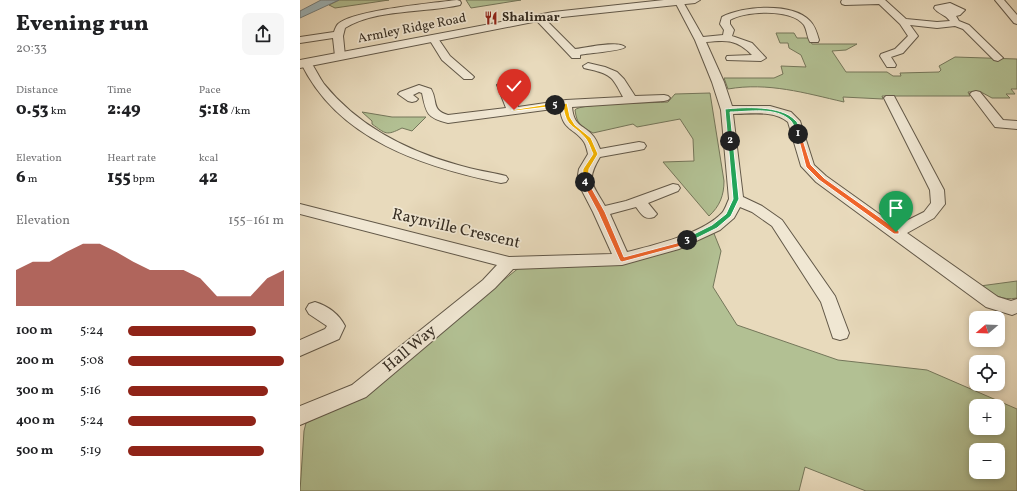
<!DOCTYPE html>
<html lang="en">
<head>
<meta charset="utf-8">
<style>
	:root { --surface:#fff; --page:#f6f6f6; --text:#202124; --muted:#757577; --accent:#8f2418 }
	body { margin:0; font-family:Vollkorn,serif; background:var(--page); color:var(--text); height:100vh; display:flex; flex-direction:column; font-size:15px; white-space:nowrap }
	* { box-sizing:border-box; margin:0 }
	p { font-size:13px; color:var(--muted) }
	.icon { flex:none; width:22px; height:22px; fill:none; stroke:currentColor; stroke-width:2; stroke-linecap:round; stroke-linejoin:round }
	.map { position:relative; flex:1; overflow:hidden }
	.panel { display:flex; flex-direction:column; background:var(--surface); width:300px }
	.panel>* { flex:none }
	.needle { width:26px; rotate:251deg }
	.controls { position:absolute; left:669px; top:311px; display:grid; gap:8px }
	.controls a { display:grid; place-items:center; width:36px; height:36px; border-radius:8px; background:var(--surface); box-shadow:0 2px 6px #0003; font-size:20px }
	.pin { position:absolute; display:grid; place-items:center; width:34px; height:34px; color:#fff; margin:-41px -17px; border-radius:50% 50% 50% 0; rotate:-45deg; box-shadow:0 0 4px #0007 }
	.pin .icon { rotate:45deg }
	.km { position:absolute; width:20px; height:20px; margin:-10px; border-radius:50%; background:#222; color:#fff; font-size:11px; line-height:20px; text-align:center }
	.round { display:grid; place-items:center; flex:none; width:42px; height:42px; border-radius:8px; background:var(--page) }
	.head { display:flex; align-items:center; justify-content:space-between; height:68px; padding:0 16px }
	h1 { font-size:22px; font-weight:800; line-height:30px }
	.stats { display:grid; grid-template-columns:repeat(3,1fr); gap:6px; height:68px; padding:4px 16px }
	.stats div { display:grid; align-content:center }
	.stats b { font-size:17px; font-weight:800 }
	.stats small { font-size:11px; font-weight:400 }
	.stats p { font-size:11px }
	.chart { height:112px; padding:8px 16px }
	.chart p { display:flex; justify-content:space-between }
	.chart svg { width:100%; height:72px; margin-top:4px; fill:var(--accent); opacity:.7 }
	ul { padding:0 16px; list-style:none; font-size:13px }
	li { display:grid; grid-template-columns:64px 48px 1fr; align-items:center; height:30px }
	li i { height:10px; border-radius:5px; background:var(--accent) }
	main { display:flex; flex:1; min-height:0 }
	.map>svg:first-child { display:block }
	.green { fill:#b2c093; stroke:#74765a; fill-rule:evenodd }
	.water { fill:#9eb7bd; stroke:#747f7f }
	.lines { fill:none; stroke-linecap:round; stroke-linejoin:round }
	.minor-casing { stroke:#625848; stroke-width:2 }
	.tertiary-casing { stroke:#625848; stroke-width:2 }
	.minor { fill:#f0e7d3; fill-rule:evenodd }
	.tertiary { fill:#f0e7d3; fill-rule:evenodd }
	.split-1 { fill:#f0652b; stroke:#fff }
	.split-2 { fill:#22a559; stroke:#fff }
	.split-3 { fill:#22a559; stroke:#fff }
	.split-4 { fill:#f0652b; stroke:#fff }
	.split-5 { fill:#f5b400; stroke:#fff }
	.split-6 { fill:#f5b400; stroke:#fff }
	.labels { text-anchor:middle; dominant-baseline:central; stroke-width:3.5; stroke-linejoin:round; paint-order:stroke }
	.far-poi-label { font-size:13px; font-weight:bold; fill:#352c21; stroke:#f0e7d3; text-anchor:start }
	.far-street-label { font-size:13px; fill:#352c21; stroke:#f0e7d3 }
	.street-label { font-size:16px; fill:#352c21; stroke:#f0e7d3 }
</style>
</head>
<body>
<main>
<section class="panel">
<div class="head"><div><h1>Evening run</h1><p>20:33</p></div><a class="round"><svg class="icon" aria-label="share" viewBox="0 0 24 24"><path d="M12 15V3M7 8l5-5 5 5M5 13v7h14v-7"/></svg></a></div>
<div class="stats">
<div><p>Distance</p><b>0.53<small> km</small></b></div>
<div><p>Time</p><b>2:49</b></div>
<div><p>Pace</p><b>5:18<small> /km</small></b></div>
</div>
<div class="stats">
<div><p>Elevation</p><b>6<small> m</small></b></div>
<div><p>Heart rate</p><b>155<small> bpm</small></b></div>
<div><p>kcal</p><b>42</b></div>
</div>
<div class="chart"><p><span>Elevation</span>155–161 m</p>
<svg viewBox="0 0 160 44" preserveAspectRatio="none"><path d="M0 44V22L10 17L20 17L30 11L40 6L50 6L60 11L70 17L80 22L90 22L100 22L110 27L120 38L130 38L140 38L150 27L160 22V44z"/></svg>
</div>
<ul>
<li><b>100 m</b>5:24<i style="width:82%"></i></li>
<li><b>200 m</b>5:08<i style="width:100%"></i></li>
<li><b>300 m</b>5:16<i style="width:90%"></i></li>
<li><b>400 m</b>5:24<i style="width:82%"></i></li>
<li><b>500 m</b>5:19<i style="width:87%"></i></li>
</ul>
</section>
<div class="map">
<svg width="717" height="491" viewBox="0 0 717 491">
	<rect width="100%" height="100%" fill="#e8dabc"/>
	<filter id="stains"><feTurbulence type="fractalNoise" baseFrequency=".005" numOctaves="4"/><feColorMatrix values="0 0 0 0 .2 0 0 0 0 .09 0 0 0 0 .02 0 0 0 .5 -.17"/></filter>
	<radialGradient id="worn" r=".72"><stop offset=".6" stop-color="#630" stop-opacity="0"/><stop offset="1" stop-color="#630" stop-opacity=".3"/></radialGradient>
	<path class="green" d="M39,0H89L35,8L29,5Z
		M166,0H221L171,8Z
		M476,33H494L497,38H509L512,44H557L546,50L532,51L546,72H587L593,76H601L600,73L639,72L641,70L639,66L655,57L717,59V89H711L715,94H706L710,98H692L681,92H668L670,96H582L583,99L543,97L544,102C505,93 468,82 428,89L424,78H474L483,74L481,66L506,67L501,55L489,48L488,43H480Z
		M410,93L424,181C424,195 420,206 409,216L363,162L394,161L393,139L380,119L337,127L333,124L293,133C281,126 277,125 275,110C279,103 355,103 368,102L375,94Z
		M62,112L92,117H126L112,131L102,128C86,136 86,134 72,124V121Z
		M413,231L421,251L413,287L437,325L538,360L627,370L717,409V491H566L505,467L499,491H0L4,431L6,423L55,399L225,263L322,259ZM676,406H698V428H676ZM676,450H698V472H676Z
		M717,281V298C702,301 692,294 680,286Z"/>
	<path class="water" d="M21,0H39L0,18V11Z"/>
	<g class="lines">
		<g class="minor-casing">
			<path id="minor" d="M157,0L160,1L161,3L160,5C125,13 75,9 45,28L43,36L45,56L44,58H36L35,56L33,38L0,43V37L34,32C35,29 36,26 38,24C54,10 133,3 157,0Z
				M374,0H382L403,37L423,35L424,30L420,24L422,17C442,6 493,2 510,21C515,26 517,33 519,40L518,42H510C507,37 507,30 504,25C491,8 445,11 430,20V24L434,30L432,36L452,43L466,58L461,61L427,60L426,58L427,56L452,55C437,39 426,40 406,42L424,82L432,106H470L491,112L500,121L514,165L526,176L596,226L624,212L631,203L630,190L584,98L586,96H594L644,190L645,204L634,218L607,233L698,297L711,301L717,299V313L712,315L686,307L516,182L501,166L488,122C474,110 452,114 433,114L443,197L462,206L482,220L535,296L549,333L547,338L540,340L533,338L521,302L472,226L452,212L440,207L434,218L420,230L379,249L322,265L213,269L195,288L66,397L0,425V406L52,385L183,280L197,265L0,214V204L209,257L312,254L293,212L277,181L279,169L288,154C287,150 286,145 284,142C275,128 262,131 260,108L148,123C127,118 126,113 122,93L119,92L113,95L118,99L116,101L112,102L108,101L98,94L100,92L119,85L131,89C138,101 131,110 148,115L206,108L197,85L203,82L209,85L218,107L266,100L323,97C320,92 318,87 315,83C309,72 295,71 284,68L283,66L288,63L305,67L317,72L324,79L335,96L364,95L368,96L370,98L368,100L364,101L272,107C274,128 284,124 294,137C297,141 298,145 300,149L339,142L344,143L346,146L344,149L339,150L300,157C285,182 293,184 305,206L326,201L373,184L378,185L380,188L378,191L348,203L357,214L354,217C344,220 342,215 336,207L310,214L327,252C354,245 402,234 422,213C425,210 427,203 429,199L421,110L412,82L395,40Z
				M542,0H585L606,19L637,22L650,21C645,14 638,14 634,8L635,6L650,3L665,10L660,15L656,16L659,21L669,25L703,58L698,61L694,60L663,29L655,26L637,28L610,25L618,36L603,53L591,57L596,65L595,67H587L580,56L581,54L595,49L608,36L600,24L579,4L545,5L542,4L541,2Z
				M695,0H704L717,15V24L714,23Z
				M239,15L242,16L275,49C285,48 318,40 325,47C322,51 288,53 280,55V58H272L236,20L234,18L236,16Z
				M134,36L137,37L150,56L172,75L174,77L172,79H164L142,60L129,39Z
				M6,60L10,61C15,68 19,77 24,84C58,126 107,151 158,165C174,170 190,172 206,176L208,179L206,182L201,183C124,167 38,140 1,63Z
				M676,91L680,92L703,120L717,121V129L695,127L670,94L672,92Z
				M15,302C28,306 39,314 45,326L39,339L0,356V340L25,329L27,326L9,314L6,309L9,304Z"/>
		</g>
		<g class="tertiary-casing">
			<path id="tertiary" d="M364,0H400L395,3L253,18L0,68V60L253,12Z"/>
		</g>
		<use href="#minor" class="minor"/>
		<use href="#tertiary" class="tertiary"/>
	</g>
	<path class="split-1" d="M497,133L501,134L511,165L524,178L599,231V234H594L519,180L506,167Z"/>
	<path class="split-2" d="M425,109C444,107 481,105 495,120C499,123 500,130 501,134L497,135C495,131 494,124 491,121C476,106 448,112 430,112L433,141L428,143Z"/>
	<path class="split-3" d="M430,140L433,141L439,199L431,216L417,228L389,242H384V239L412,225L426,214L433,199L428,141Z"/>
	<path class="split-4" d="M283,180H287L305,212L324,257L377,243L387,238L390,240L381,246L322,262L320,261L298,212L282,182Z"/>
	<path class="split-5" d="M267,103L270,117L275,125L291,138L298,154L289,169L288,182L285,183L282,182L283,169L293,154C291,150 289,143 286,139C274,124 266,129 263,105L255,106L252,105Z"/>
	<path class="split-6" d="M255,103L256,106L214,111L211,110Z"/>
	<defs>
		<g id="restaurant-bare" transform="scale(1.08)"><path d="M-5-6h1v4h1v-4h1v4h1v-4h1v5L-1.5 .5V6h-2V.5L-5-1ZM5-6V6H3V1.5H1.5Q1.5-4 5-6Z" fill="#8f2418" stroke="#f0e7d3" stroke-width="2.5" paint-order="stroke"/></g>
	</defs>
	<g fill-rule="evenodd">
		<use href="#restaurant-bare" x="191" y="18"/>
	</g>
	<g class="labels">
		<g class="far-poi-label">
			<text x="202" y="18">Shalimar</text>
		</g>
		<g class="far-street-label">
			<text transform="translate(112 29) rotate(-11)">Armley Ridge Road</text>
		</g>
		<g class="street-label">
			<text transform="translate(156 229) rotate(13)">Raynville Crescent</text>
			<text transform="translate(110 349) rotate(-40)">Hall Way</text>
		</g>
	</g>
	<rect width="100%" height="100%" filter="url(#stains)"/>
	<rect width="100%" height="100%" fill="url(#worn)"/>
</svg>
<div class="controls">
<a><svg class="needle" viewBox="-14 -14 28 28"><path d="M0-13l5 13h-10z" fill="#e53935"/><path d="M0 13l5-13h-10z" fill="#757577"/></svg></a>
<a><svg class="icon" aria-label="locate" viewBox="0 0 24 24"><circle cx="12" cy="12" r="6"/><path d="M12 2v4M12 18v4M2 12h4M18 12h4"/></svg></a>
<a>+</a>
<a>−</a>
</div>
<div class="pin" style="left:596px;top:232px;background:#1e9e55"><svg class="icon" aria-label="arrive" viewBox="0 0 24 24"><path d="M6 21V4h12l-3 4 3 4H6"/></svg></div>
<div class="pin" style="left:214px;top:110px;background:#d93025"><svg class="icon" aria-label="check" viewBox="0 0 24 24"><path d="M5 12l5 5 9-10"/></svg></div>
<b class="km" style="left:498px;top:134px">1</b>
<b class="km" style="left:430px;top:141px">2</b>
<b class="km" style="left:387px;top:240px">3</b>
<b class="km" style="left:285px;top:182px">4</b>
<b class="km" style="left:255px;top:105px">5</b>
</div>
</main>
</body>
</html>
